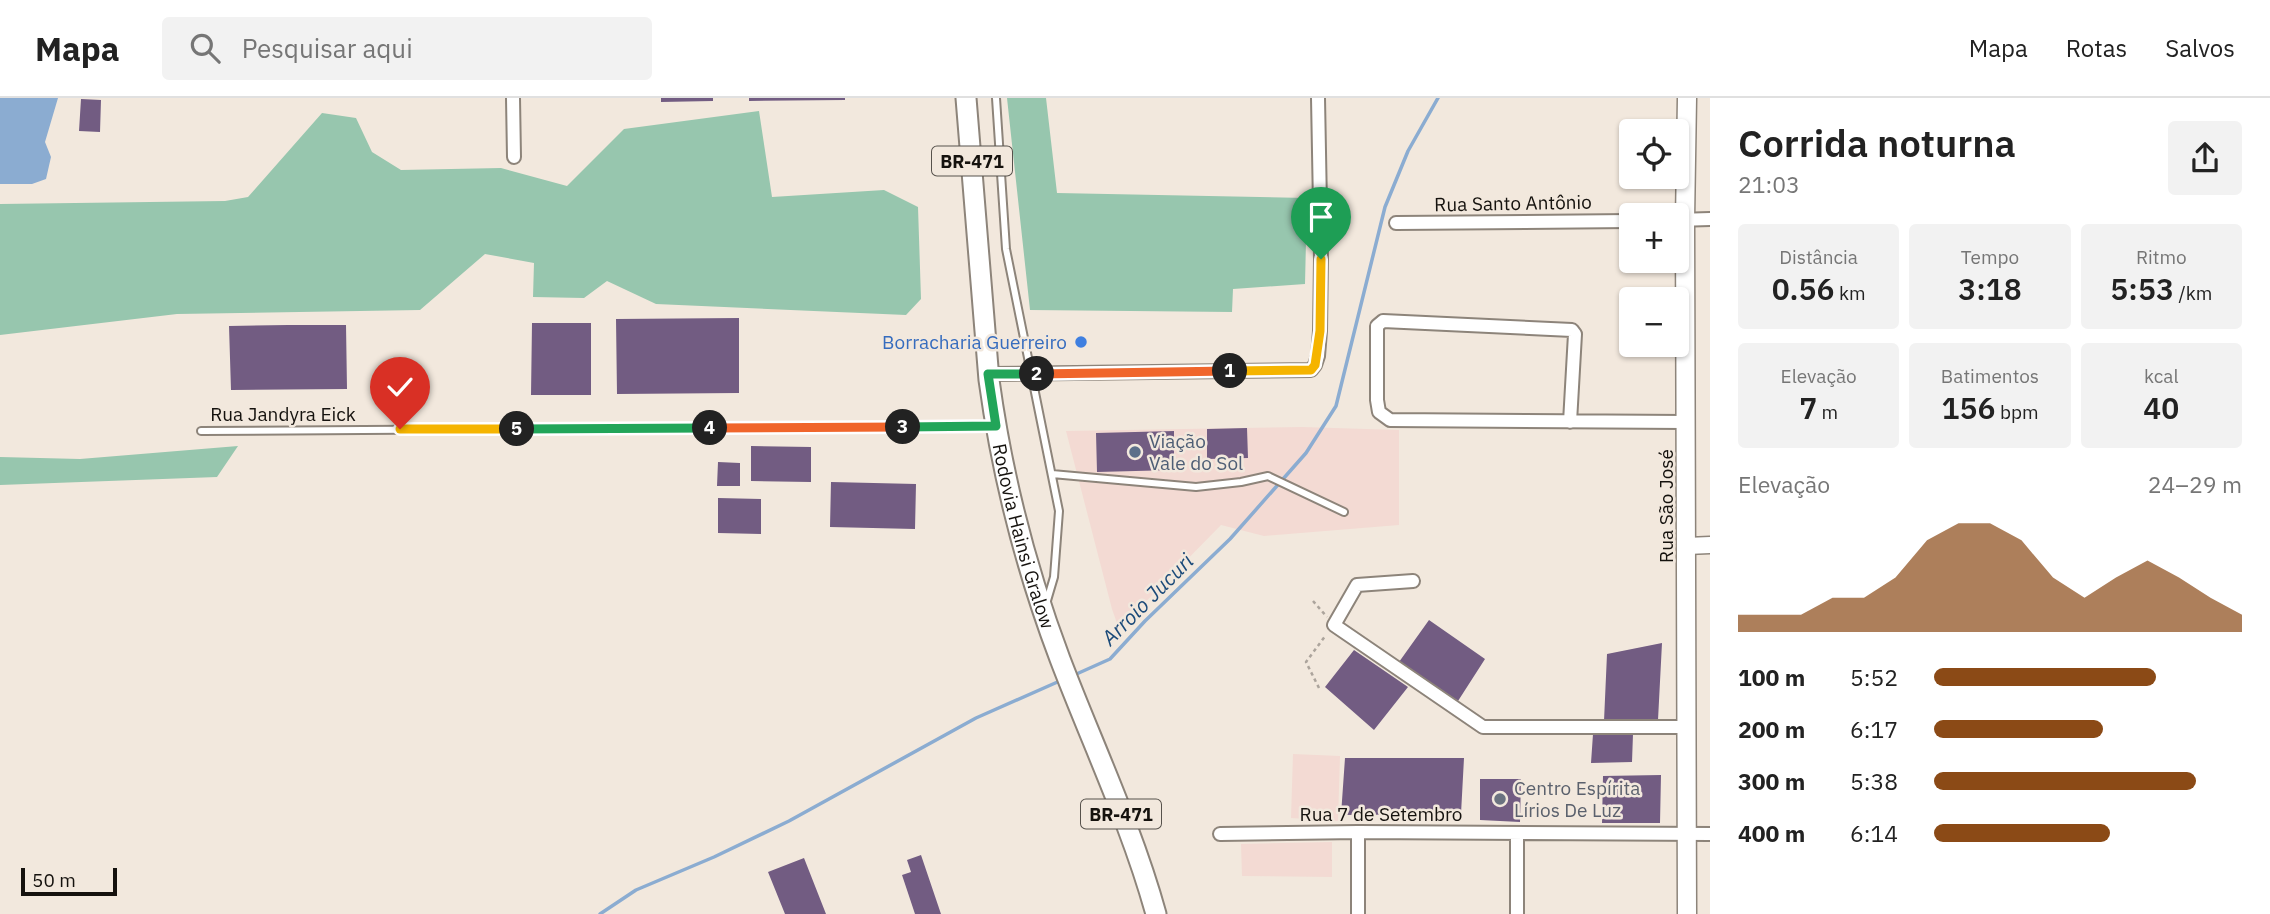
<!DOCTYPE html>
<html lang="pt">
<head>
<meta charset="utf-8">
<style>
	:root { --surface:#fff; --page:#f2f2f2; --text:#222; --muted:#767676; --line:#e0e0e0; --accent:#8b4a16 }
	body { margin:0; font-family:"IBM Plex Sans",sans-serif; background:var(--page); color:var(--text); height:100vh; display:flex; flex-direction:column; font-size:26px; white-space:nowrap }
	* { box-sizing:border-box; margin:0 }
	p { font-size:23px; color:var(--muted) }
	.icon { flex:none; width:38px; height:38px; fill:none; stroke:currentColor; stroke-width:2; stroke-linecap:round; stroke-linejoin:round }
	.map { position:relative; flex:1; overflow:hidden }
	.details { display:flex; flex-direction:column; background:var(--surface); width:560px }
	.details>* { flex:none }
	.buttons { position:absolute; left:1619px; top:21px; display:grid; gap:14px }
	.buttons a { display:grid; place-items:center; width:70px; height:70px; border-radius:7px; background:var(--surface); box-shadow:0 2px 5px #0004; font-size:35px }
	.scale { position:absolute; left:21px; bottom:18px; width:96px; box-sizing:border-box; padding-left:7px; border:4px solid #15120e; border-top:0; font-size:19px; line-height:24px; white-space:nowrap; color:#15120e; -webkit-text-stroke:5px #f2e8dd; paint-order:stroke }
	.pin { position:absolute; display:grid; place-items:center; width:60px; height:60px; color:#fff; margin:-72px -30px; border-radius:50% 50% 50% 0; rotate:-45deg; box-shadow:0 0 7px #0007 }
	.pin .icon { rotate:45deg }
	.km { position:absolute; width:35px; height:35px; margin:-18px; border-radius:50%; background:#222; color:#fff; font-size:19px; line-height:35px; text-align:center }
	.round { display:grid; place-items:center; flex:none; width:74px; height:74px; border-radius:7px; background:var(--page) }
	.summary { display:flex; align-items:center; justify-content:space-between; height:119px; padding:0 28px }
	h1 { font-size:38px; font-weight:600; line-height:52px }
	.figures { display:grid; grid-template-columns:repeat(3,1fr); gap:10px; height:119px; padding:7px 28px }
	.figures div { display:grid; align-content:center; border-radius:7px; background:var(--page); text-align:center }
	.figures b { font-size:30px; font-weight:600 }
	.figures small { font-size:19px; font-weight:400 }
	.figures p { font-size:19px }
	.chart { height:196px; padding:14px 28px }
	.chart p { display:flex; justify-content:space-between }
	.chart svg { width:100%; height:126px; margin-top:7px; fill:var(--accent); opacity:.7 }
	ul { padding:0 28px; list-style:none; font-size:23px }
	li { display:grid; grid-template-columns:112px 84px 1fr; align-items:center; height:52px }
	li i { height:18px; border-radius:9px; background:var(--accent) }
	header { display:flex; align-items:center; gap:42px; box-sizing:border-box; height:98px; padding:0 35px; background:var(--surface); border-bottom:2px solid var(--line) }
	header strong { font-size:33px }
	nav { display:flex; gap:38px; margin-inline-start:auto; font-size:24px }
	.search { width:490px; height:63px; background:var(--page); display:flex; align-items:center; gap:18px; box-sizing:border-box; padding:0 24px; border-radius:7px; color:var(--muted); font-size:26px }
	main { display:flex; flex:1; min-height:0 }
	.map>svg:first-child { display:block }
	.commercial { fill:#f3dad3 }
	.green { fill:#97c6ae }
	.water { fill:#8bacd1 }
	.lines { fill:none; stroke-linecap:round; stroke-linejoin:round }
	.stream { stroke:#8bacd1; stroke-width:3.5 }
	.building { fill:#725c82 }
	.service-casing { stroke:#8d847a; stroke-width:10 }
	.minor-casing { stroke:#8d847a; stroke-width:16 }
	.tertiary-casing { stroke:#8d847a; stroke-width:19 }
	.secondary-casing { stroke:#8d847a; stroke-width:21 }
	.primary-casing { stroke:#8d847a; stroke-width:23 }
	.path { stroke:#aca49c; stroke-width:2.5; stroke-dasharray:3.5 3.5; stroke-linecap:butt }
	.service { stroke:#fff; stroke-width:6 }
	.minor { stroke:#fff; stroke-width:12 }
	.tertiary { stroke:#fff; stroke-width:16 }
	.secondary { stroke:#fff; stroke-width:18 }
	.primary { stroke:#fff; stroke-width:19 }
	.split-1-casing { stroke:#fff; stroke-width:14 }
	.split-2-casing { stroke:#fff; stroke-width:14 }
	.split-3-casing { stroke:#fff; stroke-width:14 }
	.split-4-casing { stroke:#fff; stroke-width:14 }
	.split-5-casing { stroke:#fff; stroke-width:14 }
	.split-6-casing { stroke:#fff; stroke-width:14 }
	.split-1 { stroke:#f5b400; stroke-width:9 }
	.split-2 { stroke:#f0652b; stroke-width:9 }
	.split-3 { stroke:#22a559; stroke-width:9 }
	.split-4 { stroke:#f0652b; stroke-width:9 }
	.split-5 { stroke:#22a559; stroke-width:9 }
	.split-6 { stroke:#f5b400; stroke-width:9 }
	.shop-dot { fill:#3f7fe0; stroke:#f2e8dd; stroke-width:2.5 }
	.service-dot { fill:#5c6f8a; stroke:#f2e8dd; stroke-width:2.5 }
	.worship-dot { fill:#6b7280; stroke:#f2e8dd; stroke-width:2.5 }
	.labels { text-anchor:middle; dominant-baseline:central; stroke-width:5; stroke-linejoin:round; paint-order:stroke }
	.shield { fill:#f2e8dd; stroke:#57524c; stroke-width:2 }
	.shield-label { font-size:18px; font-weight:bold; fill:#15120e }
	.street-label { font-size:19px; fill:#15120e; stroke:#f2e8dd }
	.shop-label { font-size:19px; fill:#366cbe; stroke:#f2e8dd; text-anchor:end }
	.service-label { font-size:19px; fill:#4e5e75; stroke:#f2e8dd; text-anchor:start }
	.worship-label { font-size:19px; fill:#5b616d; stroke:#f2e8dd; text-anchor:start }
	.water-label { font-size:21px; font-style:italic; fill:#1b4a79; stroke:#f2e8dd }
</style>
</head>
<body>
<header>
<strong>Mapa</strong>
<div class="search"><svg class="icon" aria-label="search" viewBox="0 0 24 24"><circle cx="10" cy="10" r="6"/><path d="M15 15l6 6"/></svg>Pesquisar aqui</div>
<nav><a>Mapa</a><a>Rotas</a><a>Salvos</a></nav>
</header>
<main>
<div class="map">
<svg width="1710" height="816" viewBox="0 0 1710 816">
	<rect width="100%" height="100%" fill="#f2e8dd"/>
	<path class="commercial" d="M1302,329L1399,332V427L1264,438L1221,427L1119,531L1112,511L1066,333Z
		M1293,656L1340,658L1338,723L1291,720Z
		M1332,744V779L1242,778L1241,746Z"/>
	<path class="green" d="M1007,0H1046L1057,95L1307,100L1305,186L1233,191L1232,214L1030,212Z
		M759,13L772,99L884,92L918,109L921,201L906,217L656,206L607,183L584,200L533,199L534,165L485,156L420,212L177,216L0,237V106L225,103L248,99L322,15L356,20L372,54L401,72L501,70L567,88L624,31Z
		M238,348L217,379L0,387V359L80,361Z"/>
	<path class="water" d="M0,0H58L45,44L51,59L46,81L32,86H0Z"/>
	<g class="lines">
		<path class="stream" d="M1072,578L1110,561L1145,523L1230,441L1306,355L1336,308L1385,109L1408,53L1438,0
			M600,816L636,792L714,759L789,723L976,620L1062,582"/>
	</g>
	<path class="building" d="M661,0H713V3L661,4Z
		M749,0H845V2L749,3Z
		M81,1L101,2L100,34L79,33Z
		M739,220V295L617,296L616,221Z
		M532,225H591V297H531Z
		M288,227H346L347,291L231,292L229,228Z
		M1247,330L1248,360L1207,361V331Z
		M1174,333V372L1097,374L1096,335Z
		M751,348L811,349V384L751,383Z
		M718,364L740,365V388H717Z
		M831,384L916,386L915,431L830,429Z
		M718,400L761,401V436L718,435Z
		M1429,522L1485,561L1458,603L1399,564Z
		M1662,545L1658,622L1604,623L1607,556Z
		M1354,552L1408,589L1374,632L1325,589Z
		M1593,636H1633L1632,664L1591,665Z
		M1345,660H1464L1461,716L1341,717Z
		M1661,677L1660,725H1602L1603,678Z
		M1480,681H1521L1520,724L1480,722Z
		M921,757L941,816H915L902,777L911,774L907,762Z
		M804,760L826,816H785L768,774Z"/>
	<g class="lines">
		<g class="service-casing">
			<path id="service" d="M996,0L1006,151L1059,413L1054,479L1046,506
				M201,333L993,328
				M1052,376L1196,389L1241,384L1268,378L1344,414"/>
		</g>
		<g class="minor-casing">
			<path id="minor" d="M513,0L514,59
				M1677,122L1710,121
				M1396,125L1631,123
				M988,276L1311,272L1315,267L1318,258L1320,233L1321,161L1318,0
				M1570,324L1575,236L1572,232L1383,223L1377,228V302L1379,314L1390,322L1686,324
				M1413,483L1357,487L1334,527L1483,629H1687
				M1220,736L1358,734L1710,736
				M1358,816V734
				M1517,816V736"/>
		</g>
		<g class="tertiary-casing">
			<path id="tertiary" d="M1687,448L1710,447"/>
		</g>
		<g class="secondary-casing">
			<path id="secondary" d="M1687,816L1685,122L1687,0"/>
		</g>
		<g class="primary-casing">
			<g id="primary">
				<path id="s1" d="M966,0L989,282C1002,377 1026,471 1060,561C1092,645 1132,729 1156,816"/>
			</g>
		</g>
		<path class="path" d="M1313,503L1327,519
			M1319,590L1306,564L1326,537"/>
		<use href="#service" class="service"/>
		<use href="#minor" class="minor"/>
		<use href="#tertiary" class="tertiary"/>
		<use href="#secondary" class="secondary"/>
		<use href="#primary" class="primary"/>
	</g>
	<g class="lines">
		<g class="split-1-casing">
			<path id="split-1" d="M1230,273L1311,272L1315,267L1320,233L1321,161"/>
		</g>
		<g class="split-2-casing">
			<path id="split-2" d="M1037,276L1230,273"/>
		</g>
		<g class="split-3-casing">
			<path id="split-3" d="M903,329L996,328L988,276H1037"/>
		</g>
		<g class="split-4-casing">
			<path id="split-4" d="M710,330L903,329"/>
		</g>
		<g class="split-5-casing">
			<path id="split-5" d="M517,331L710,330"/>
		</g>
		<g class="split-6-casing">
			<path id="split-6" d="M400,331H517"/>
		</g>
		<use href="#split-1" class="split-1"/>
		<use href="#split-2" class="split-2"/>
		<use href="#split-3" class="split-3"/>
		<use href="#split-4" class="split-4"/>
		<use href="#split-5" class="split-5"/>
		<use href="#split-6" class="split-6"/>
	</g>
	<circle class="shop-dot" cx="1081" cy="244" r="7"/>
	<circle class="service-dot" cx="1135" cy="354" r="7"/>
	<circle class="worship-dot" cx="1500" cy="701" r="7"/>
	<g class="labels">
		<g class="shield">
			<rect x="932" y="48.5" width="80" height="29" rx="5"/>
			<rect x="1081" y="701.5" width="80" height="29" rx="5"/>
		</g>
		<g class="shield-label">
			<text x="972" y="63">BR-471</text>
			<text x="1121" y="716">BR-471</text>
		</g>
		<g class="street-label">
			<text transform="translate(1513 105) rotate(-1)">Rua Santo Antônio</text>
			<text x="283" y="316">Rua Jandyra Eick</text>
			<text transform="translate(1666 408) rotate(-90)">Rua São José</text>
			<text stroke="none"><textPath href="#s1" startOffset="443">Rodovia Hainsi Gralow</textPath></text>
			<text x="1381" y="716">Rua 7 de Setembro</text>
		</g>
		<g class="shop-label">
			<text x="1067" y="244">Borracharia Guerreiro</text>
		</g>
		<g class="service-label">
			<text x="1149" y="343">Viação<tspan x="1149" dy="22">Vale do Sol</tspan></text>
		</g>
		<g class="worship-label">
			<text x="1514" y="690">Centro Espírita<tspan x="1514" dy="22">Lírios De Luz</tspan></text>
		</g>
		<g class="water-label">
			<text transform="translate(1147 501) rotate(-45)">Arroio Jucuri</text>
		</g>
	</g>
</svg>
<div class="buttons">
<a><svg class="icon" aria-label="locate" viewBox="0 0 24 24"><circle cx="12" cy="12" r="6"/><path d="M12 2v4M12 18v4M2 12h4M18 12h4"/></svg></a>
<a>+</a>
<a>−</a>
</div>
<div class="scale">50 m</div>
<div class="pin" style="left:1321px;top:161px;background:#1e9e55"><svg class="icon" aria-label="arrive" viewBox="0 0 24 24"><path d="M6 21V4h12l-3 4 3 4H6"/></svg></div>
<div class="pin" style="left:400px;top:331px;background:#d93025"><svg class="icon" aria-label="check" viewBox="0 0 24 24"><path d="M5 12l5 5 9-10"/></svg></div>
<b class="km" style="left:1230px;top:273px">1</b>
<b class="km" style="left:1037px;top:276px">2</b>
<b class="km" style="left:903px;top:329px">3</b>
<b class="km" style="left:710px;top:330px">4</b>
<b class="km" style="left:517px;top:331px">5</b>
</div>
<section class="details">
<div class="summary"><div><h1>Corrida noturna</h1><p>21:03</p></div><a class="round"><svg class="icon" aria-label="share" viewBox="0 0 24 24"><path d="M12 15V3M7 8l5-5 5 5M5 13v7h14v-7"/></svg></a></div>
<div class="figures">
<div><p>Distância</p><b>0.56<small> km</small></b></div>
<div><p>Tempo</p><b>3:18</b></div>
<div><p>Ritmo</p><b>5:53<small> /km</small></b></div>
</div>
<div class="figures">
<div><p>Elevação</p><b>7<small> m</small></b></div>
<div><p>Batimentos</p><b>156<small> bpm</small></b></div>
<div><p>kcal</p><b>40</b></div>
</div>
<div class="chart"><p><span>Elevação</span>24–29 m</p>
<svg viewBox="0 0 160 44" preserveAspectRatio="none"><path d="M0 44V38L10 38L20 38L30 32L40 32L50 25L60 12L70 6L80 6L90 12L100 25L110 32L120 25L130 19L140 25L150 32L160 38V44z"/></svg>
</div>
<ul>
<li><b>100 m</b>5:52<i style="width:72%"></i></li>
<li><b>200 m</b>6:17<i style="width:55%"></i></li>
<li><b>300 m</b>5:38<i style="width:85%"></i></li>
<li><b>400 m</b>6:14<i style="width:57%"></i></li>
</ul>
</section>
</main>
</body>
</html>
